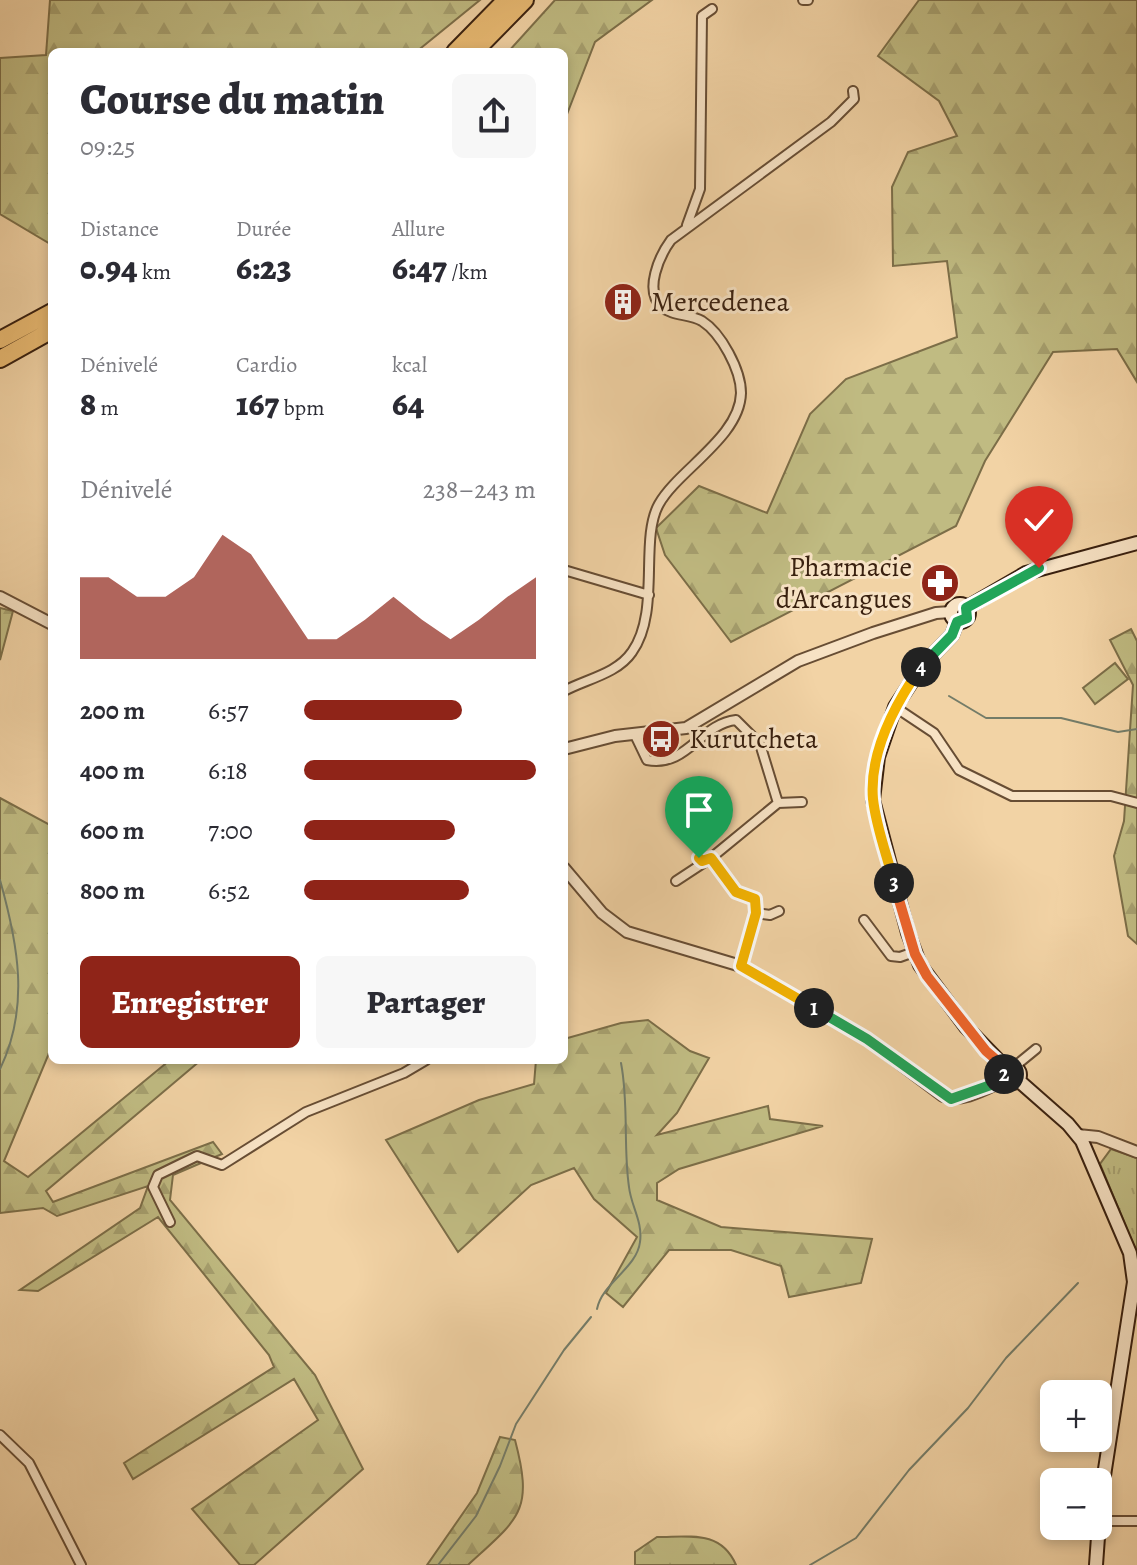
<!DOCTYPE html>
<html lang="fr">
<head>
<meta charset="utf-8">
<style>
	:root { --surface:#fff; --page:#f7f7f7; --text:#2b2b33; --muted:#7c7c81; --accent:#8f2418 }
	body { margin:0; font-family:Alegreya,serif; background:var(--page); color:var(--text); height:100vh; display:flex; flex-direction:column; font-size:30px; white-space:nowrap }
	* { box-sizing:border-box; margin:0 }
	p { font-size:26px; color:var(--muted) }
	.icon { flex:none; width:44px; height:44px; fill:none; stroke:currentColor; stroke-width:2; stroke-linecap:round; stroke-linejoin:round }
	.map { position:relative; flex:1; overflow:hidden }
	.side { position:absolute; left:48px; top:48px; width:520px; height:1016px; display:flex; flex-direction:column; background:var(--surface); border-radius:12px; box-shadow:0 4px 12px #0003 }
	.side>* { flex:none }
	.fabs { position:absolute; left:1040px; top:1380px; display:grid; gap:16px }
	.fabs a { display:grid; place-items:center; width:72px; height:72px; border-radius:12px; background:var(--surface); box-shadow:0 4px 12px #0003; font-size:40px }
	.pin { position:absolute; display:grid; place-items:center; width:68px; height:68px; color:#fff; margin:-82px -34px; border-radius:50% 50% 50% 0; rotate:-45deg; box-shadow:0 0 8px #0007 }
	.pin .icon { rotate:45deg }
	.km { position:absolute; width:40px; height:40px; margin:-20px; border-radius:50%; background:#222; color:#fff; font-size:22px; line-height:40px; text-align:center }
	.round { display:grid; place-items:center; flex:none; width:84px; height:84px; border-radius:12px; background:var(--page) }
	.headline { display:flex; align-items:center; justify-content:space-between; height:136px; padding:0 32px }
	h1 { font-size:44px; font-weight:800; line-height:60px }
	.figures { display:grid; grid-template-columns:repeat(3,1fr); gap:12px; height:136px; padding:8px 32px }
	.figures div { display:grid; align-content:center }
	.figures b { font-size:34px; font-weight:800 }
	.figures small { font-size:22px; font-weight:400 }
	.figures p { font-size:22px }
	.chart { height:224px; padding:16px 32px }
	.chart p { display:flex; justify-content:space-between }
	.chart svg { width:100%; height:144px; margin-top:8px; fill:var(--accent); opacity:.7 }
	.primary-button { display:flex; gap:16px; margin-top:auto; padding:16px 32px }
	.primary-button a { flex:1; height:92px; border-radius:12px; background:var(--accent); color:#fff; font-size:32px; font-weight:800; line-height:92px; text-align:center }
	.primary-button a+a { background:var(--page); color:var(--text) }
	ul { padding:0 32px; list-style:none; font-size:26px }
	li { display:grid; grid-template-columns:128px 96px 1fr; align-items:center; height:60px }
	li i { height:20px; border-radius:10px; background:var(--accent) }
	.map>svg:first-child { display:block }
	.forest { fill:url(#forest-firs); stroke:#7c6e48; stroke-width:2 }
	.park { fill:url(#park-tufts); stroke:#7c6e48; stroke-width:2 }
	.pitch { fill:#c0bb82; stroke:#7c6e48; stroke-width:2 }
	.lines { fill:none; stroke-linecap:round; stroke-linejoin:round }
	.stream { stroke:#747c68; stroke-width:2 }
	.minor-casing { stroke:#674d34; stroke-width:12 }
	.tertiary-casing { stroke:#674d34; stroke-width:14 }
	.secondary-casing { stroke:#39200f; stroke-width:16 }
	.motorway-casing { stroke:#39200f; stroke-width:20 }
	.minor { stroke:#f7e2c4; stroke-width:8 }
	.tertiary { stroke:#f7e2c4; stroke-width:10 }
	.secondary { stroke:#f7e2c4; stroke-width:12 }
	.motorway { stroke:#e9ba72; stroke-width:16 }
	.split-1-casing { stroke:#fff; stroke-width:16 }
	.split-2-casing { stroke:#fff; stroke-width:16 }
	.split-3-casing { stroke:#fff; stroke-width:16 }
	.split-4-casing { stroke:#fff; stroke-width:16 }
	.split-5-casing { stroke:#fff; stroke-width:16 }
	.split-1 { stroke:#f5b400; stroke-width:10 }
	.split-2 { stroke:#22a559; stroke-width:10 }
	.split-3 { stroke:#f0652b; stroke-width:10 }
	.split-4 { stroke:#f5b400; stroke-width:10 }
	.split-5 { stroke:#22a559; stroke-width:10 }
	.labels { text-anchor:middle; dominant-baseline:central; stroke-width:6; stroke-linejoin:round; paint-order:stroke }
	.poi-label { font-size:28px; fill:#39200f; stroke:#f7e2c4; text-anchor:start }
</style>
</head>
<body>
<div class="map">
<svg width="1137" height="1565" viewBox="0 0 1137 1565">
	<defs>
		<pattern id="forest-firs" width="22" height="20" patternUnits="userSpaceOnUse" patternTransform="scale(2)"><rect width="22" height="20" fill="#c0bb82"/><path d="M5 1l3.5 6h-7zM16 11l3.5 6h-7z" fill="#a6a06f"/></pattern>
		<pattern id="park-tufts" width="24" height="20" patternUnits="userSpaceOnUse" patternTransform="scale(2)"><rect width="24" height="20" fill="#c0bb82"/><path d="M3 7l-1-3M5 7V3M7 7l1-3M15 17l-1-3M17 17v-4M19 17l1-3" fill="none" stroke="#a6a06f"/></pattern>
	</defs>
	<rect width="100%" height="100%" fill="#f2d3a5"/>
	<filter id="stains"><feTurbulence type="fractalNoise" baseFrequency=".0025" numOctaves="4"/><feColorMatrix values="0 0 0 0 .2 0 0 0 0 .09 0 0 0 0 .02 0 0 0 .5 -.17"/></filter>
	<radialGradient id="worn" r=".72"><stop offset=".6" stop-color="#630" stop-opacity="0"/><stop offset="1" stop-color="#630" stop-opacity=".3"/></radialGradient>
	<path class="forest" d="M50,0H480L416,52H52V245L0,214V58L46,55Z
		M555,0H652L595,42L564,122V52H508Z
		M919,0H1137V382L1117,349L1053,352L985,461L956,526L731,642L665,555L656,528L699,486L767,513L810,414L846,379L957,337L947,261L893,266L892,187L908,152L957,136L939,101L878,56Z
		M0,608L13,611L0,660Z
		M1131,629L1137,641V944L1128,936L1114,856L1124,821L1133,685L1110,640Z
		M0,798L52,826V1046L4,1161L28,1177L170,1060H201L46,1191L53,1202L213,1142L222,1154L173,1175L170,1200L315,1375L363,1469L254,1565H240L192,1509L318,1420L294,1379L133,1479L124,1463L274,1367L269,1355L158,1217L38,1291L20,1290L140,1208L148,1186L57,1216L43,1208L0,1213Z
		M648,1020L690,1051L709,1058L677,1113L657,1135L768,1106L770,1119L823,1126L679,1169L657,1183V1200L721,1227L872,1239L861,1283L789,1297L781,1266L731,1250H669L623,1307L606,1293L637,1237L594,1199L574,1168L531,1185L458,1252L386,1140L479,1100L534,1084L536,1060H564V1039L621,1023Z
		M500,1437L515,1440C534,1512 519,1518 468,1565H427L477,1493Z
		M657,1537C690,1537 721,1530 736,1565H635V1552Z"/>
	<path class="park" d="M1111,1149L1137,1158V1253L1100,1164Z"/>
	<path class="pitch" d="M1115,663L1128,679L1095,704L1083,688Z"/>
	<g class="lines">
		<path class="stream" d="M949,696L986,718H1061L1118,732L1137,729
			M0,880C18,944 30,1007 0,1069
			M597,1309C602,1283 637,1268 640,1242C643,1222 631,1206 629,1187C623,1146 629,1104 621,1063
			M438,1565L476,1516L500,1466L516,1424L564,1350L591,1317
			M810,1565L856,1538L909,1470L968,1408L1006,1358L1078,1283"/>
		<g class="minor-casing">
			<path id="minor" d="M803,0H808
				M687,225L700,189L702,16L712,9
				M564,570L649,595
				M564,691C586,679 617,674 632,652C661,612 639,539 659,504C678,470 740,437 741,393C741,370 721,333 702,321C690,314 672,316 662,307C643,291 660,255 671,240L831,122L854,99L853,91
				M895,707L934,733L959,770L1012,796H1111L1137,803
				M635,735L647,760C687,768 700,724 736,720L760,744L778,803
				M711,858L736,892L755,899L756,913L741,966
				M676,881L711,858L778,803L802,802
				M756,913L770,915L779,911
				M864,920L891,956L900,957L914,952
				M1014,1067L1036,1049
				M170,1222L153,1187L158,1175L197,1156L222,1165L306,1112L404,1073L426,1060
				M0,1435L29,1463L81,1565
				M1106,1521H1137"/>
		</g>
		<g class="tertiary-casing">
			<path id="tertiary" d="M0,597L52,624
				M564,749L615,736L686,728L798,661L873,633L936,613L951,612
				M564,868L602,913L627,932L741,966L867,1039L943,1096C963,1103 987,1088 1005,1080
				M1078,1135L1098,1137L1137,1152"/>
		</g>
		<g class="secondary-casing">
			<path id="secondary" d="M951 613a9 9 0 1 1 18 0a9 9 0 1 1-18 0Z
				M966,608L1026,573L1137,543
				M957,622L952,635L922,666L895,707L878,757L873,800L908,933L920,965L966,1027L1007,1069
				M1004 1075a8 8 0 1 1 16 0a8 8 0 1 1-16 0Z
				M1018,1080L1068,1124L1082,1141L1130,1253L1134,1282L1101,1495L1096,1565"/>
		</g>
		<g class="motorway-casing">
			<path id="motorway" d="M455,52L506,0
				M474,52L525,0
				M0,340L52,312
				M0,359L52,330"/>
		</g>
		<use href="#minor" class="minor"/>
		<use href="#tertiary" class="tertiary"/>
		<use href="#secondary" class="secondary"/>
		<use href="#motorway" class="motorway"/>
	</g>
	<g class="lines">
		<g class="split-1-casing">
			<path id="split-1" d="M699,858L702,861L711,858L736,892L755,899L756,913L741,966L814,1008"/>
		</g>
		<g class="split-2-casing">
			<path id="split-2" d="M814,1008L867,1039L951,1099L1005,1080L1004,1074"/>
		</g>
		<g class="split-3-casing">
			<path id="split-3" d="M894,883L915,954L927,976L986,1051L1007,1069L1004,1074"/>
		</g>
		<g class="split-4-casing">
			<path id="split-4" d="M894,883C887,855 876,827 873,799C869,752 895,704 921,667"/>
		</g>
		<g class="split-5-casing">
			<path id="split-5" d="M921,667L952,635L957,622L967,618L966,608L1039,568"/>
		</g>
		<use href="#split-1" class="split-1"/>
		<use href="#split-2" class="split-2"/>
		<use href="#split-3" class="split-3"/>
		<use href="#split-4" class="split-4"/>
		<use href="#split-5" class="split-5"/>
	</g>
	<defs>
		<g id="building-disc" transform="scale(2)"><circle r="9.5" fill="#8f2418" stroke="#f7e2c4"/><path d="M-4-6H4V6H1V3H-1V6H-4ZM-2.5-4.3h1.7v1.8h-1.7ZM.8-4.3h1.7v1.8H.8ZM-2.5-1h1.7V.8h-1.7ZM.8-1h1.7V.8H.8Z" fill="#fff"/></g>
		<g id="pharmacy-disc" transform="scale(2)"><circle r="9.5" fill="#8f2418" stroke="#f7e2c4"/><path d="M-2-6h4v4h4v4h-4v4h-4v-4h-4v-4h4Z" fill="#fff"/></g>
		<g id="bus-disc" transform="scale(2)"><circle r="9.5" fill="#8f2418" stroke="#f7e2c4"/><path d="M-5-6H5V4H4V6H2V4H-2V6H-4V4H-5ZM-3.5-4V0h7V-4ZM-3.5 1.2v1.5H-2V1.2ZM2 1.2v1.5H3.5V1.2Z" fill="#fff"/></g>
	</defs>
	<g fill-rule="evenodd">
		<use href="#building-disc" x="623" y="302"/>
		<use href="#pharmacy-disc" x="940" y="583"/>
		<use href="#bus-disc" x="661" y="739"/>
	</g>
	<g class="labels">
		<g class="poi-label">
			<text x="651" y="302">Mercedenea</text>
			<text x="912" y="567" text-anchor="end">Pharmacie<tspan x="912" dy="32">d'Arcangues</tspan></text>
			<text x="689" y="739">Kurutcheta</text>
		</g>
	</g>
	<rect width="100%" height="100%" filter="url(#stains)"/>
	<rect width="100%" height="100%" fill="url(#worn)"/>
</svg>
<div class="fabs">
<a>+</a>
<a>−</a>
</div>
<div class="pin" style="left:699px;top:858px;background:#1e9e55"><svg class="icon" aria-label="arrive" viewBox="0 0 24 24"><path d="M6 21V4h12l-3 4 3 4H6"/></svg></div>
<div class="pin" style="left:1039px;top:568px;background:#d93025"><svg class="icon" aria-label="check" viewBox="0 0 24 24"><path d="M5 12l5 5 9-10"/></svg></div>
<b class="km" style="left:814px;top:1008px">1</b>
<b class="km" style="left:1004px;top:1074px">2</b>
<b class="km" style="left:894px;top:883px">3</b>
<b class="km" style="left:921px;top:667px">4</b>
<section class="side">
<div class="headline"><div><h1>Course du matin</h1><p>09:25</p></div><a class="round"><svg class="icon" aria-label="share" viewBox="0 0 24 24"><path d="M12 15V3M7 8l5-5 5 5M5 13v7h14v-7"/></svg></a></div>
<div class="figures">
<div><p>Distance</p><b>0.94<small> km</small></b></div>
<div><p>Durée</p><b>6:23</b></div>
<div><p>Allure</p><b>6:47<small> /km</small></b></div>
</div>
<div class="figures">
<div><p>Dénivelé</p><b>8<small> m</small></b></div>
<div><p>Cardio</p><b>167<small> bpm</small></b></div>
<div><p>kcal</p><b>64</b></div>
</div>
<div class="chart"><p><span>Dénivelé</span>238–243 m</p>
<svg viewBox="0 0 160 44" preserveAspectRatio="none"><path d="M0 44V19L10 19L20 25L30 25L40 19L50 6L60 12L70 25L80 38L90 38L100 32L110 25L120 32L130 38L140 32L150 25L160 19V44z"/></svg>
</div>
<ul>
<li><b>200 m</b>6:57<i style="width:68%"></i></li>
<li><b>400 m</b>6:18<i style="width:100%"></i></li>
<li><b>600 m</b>7:00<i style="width:65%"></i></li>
<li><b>800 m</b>6:52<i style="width:71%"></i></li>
</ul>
<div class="primary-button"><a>Enregistrer</a><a>Partager</a></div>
</section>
</div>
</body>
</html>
